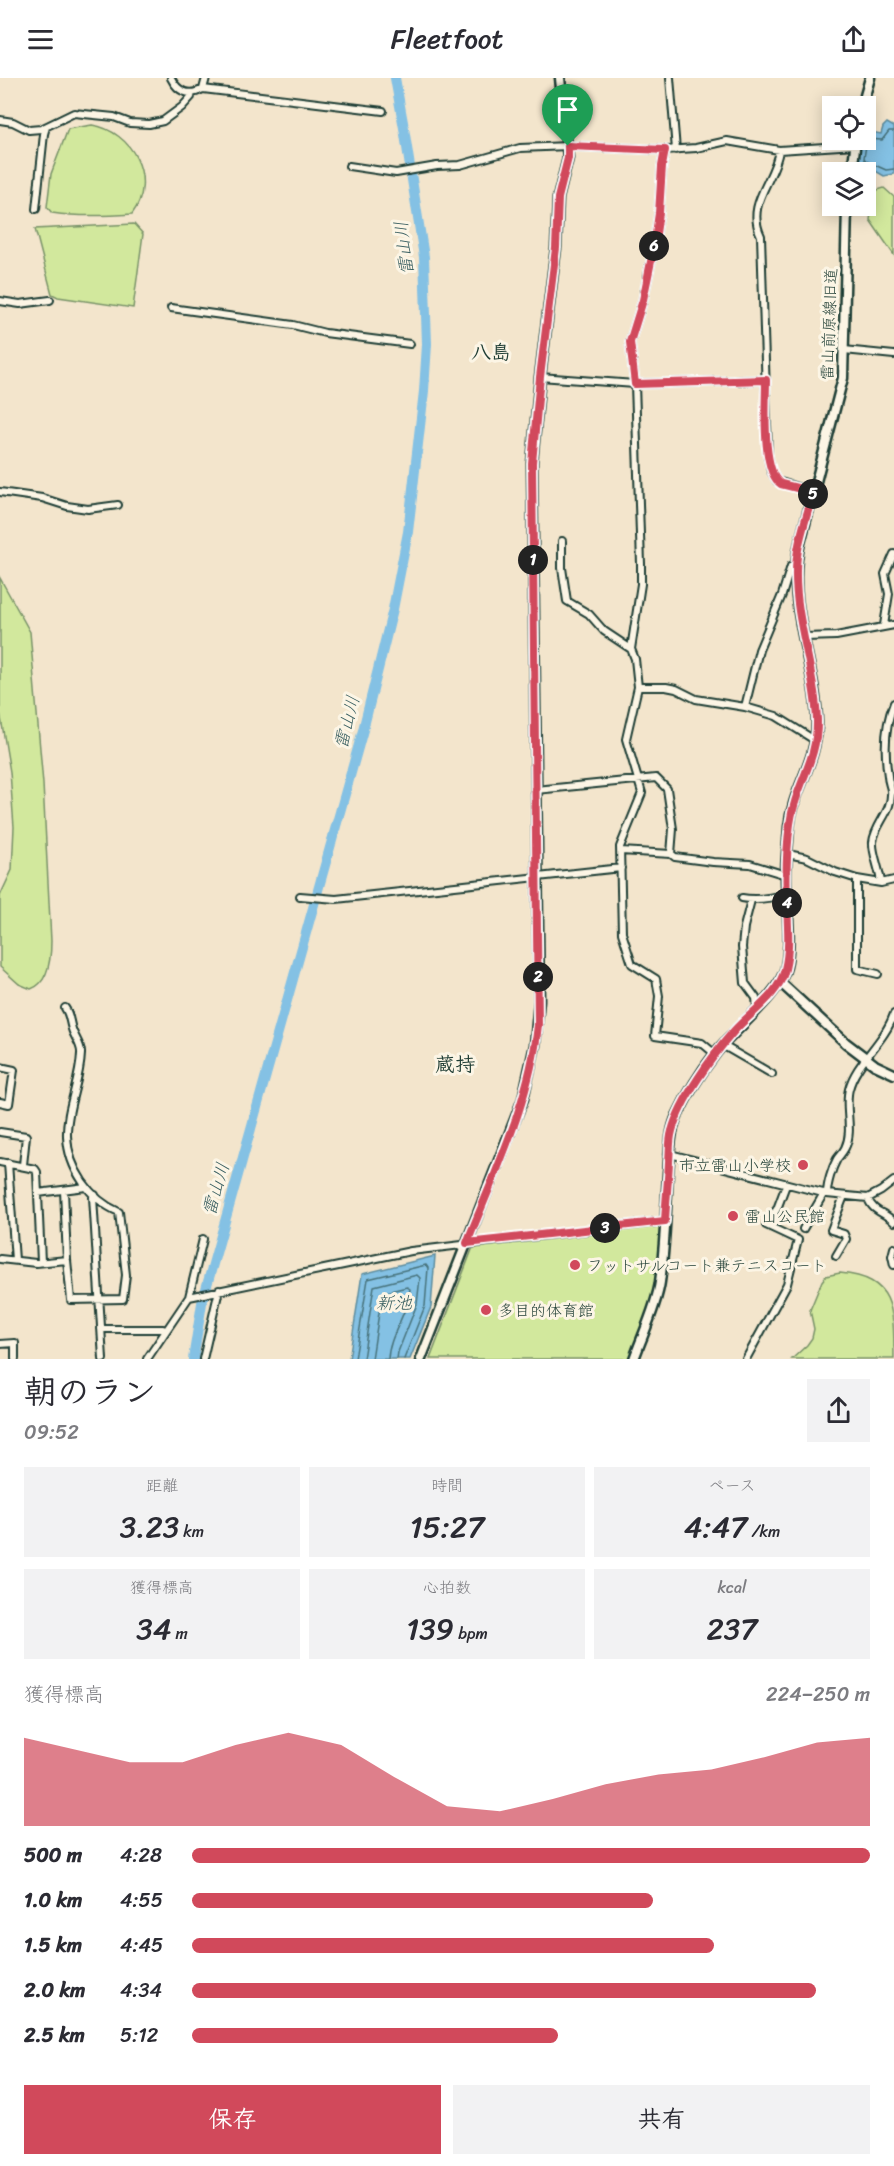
<!DOCTYPE html>
<html lang="ja">
<head>
<meta charset="utf-8">
<style>
	:root { --surface:#fff; --page:#f2f2f3; --text:#2b2b33; --muted:#7c7c81; --accent:#d1495b }
	body { margin:0; font-family:Sriracha,"Klee One",sans-serif; background:var(--page); color:var(--text); height:100vh; display:flex; flex-direction:column; font-size:22px; white-space:nowrap }
	* { box-sizing:border-box; margin:0 }
	p { font-size:20px; color:var(--muted) }
	.icon { flex:none; width:33px; height:33px; fill:none; stroke:currentColor; stroke-width:2; stroke-linecap:round; stroke-linejoin:round }
	.map { position:relative; height:1281px; overflow:hidden }
	.sheet { display:flex; flex-direction:column; background:var(--surface); flex:1 }
	.sheet>* { flex:none }
	.tools { position:absolute; left:822px; top:18px; display:grid; gap:12px }
	.tools a { display:grid; place-items:center; width:54px; height:54px; border-radius:0px; background:var(--surface); box-shadow:0 3px 15px #0003; font-size:30px }
	.pin { position:absolute; display:grid; place-items:center; width:51px; height:51px; color:#fff; margin:-62px -26px; border-radius:50% 50% 50% 0; rotate:-45deg; box-shadow:0 0 6px #0007 }
	.pin .icon { rotate:45deg }
	.km { position:absolute; width:30px; height:30px; margin:-15px; border-radius:50%; background:#222; color:#fff; font-size:16px; line-height:30px; text-align:center }
	.round { display:grid; place-items:center; flex:none; width:63px; height:63px; border-radius:0px; background:var(--page) }
	.headline { display:flex; align-items:center; justify-content:space-between; height:102px; padding:0 24px }
	h1 { font-size:33px; font-weight:600; line-height:45px }
	.figures { display:grid; grid-template-columns:repeat(3,1fr); gap:9px; height:102px; padding:6px 24px }
	.figures div { display:grid; align-content:center; border-radius:0px; background:var(--page); text-align:center }
	.figures b { font-size:30px; font-weight:600 }
	.figures small { font-size:16px; font-weight:400 }
	.figures p { font-size:16px }
	.chart { height:168px; padding:12px 24px }
	.chart p { display:flex; justify-content:space-between }
	.chart svg { width:100%; height:108px; margin-top:6px; fill:var(--accent); opacity:.7 }
	.cta { display:flex; gap:12px; margin-top:auto; padding:12px 24px }
	.cta a { flex:1; height:69px; border-radius:0px; background:var(--accent); color:#fff; font-size:24px; font-weight:600; line-height:69px; text-align:center }
	.cta a+a { background:var(--page); color:var(--text) }
	ul { padding:0 24px; list-style:none; font-size:20px }
	li { display:grid; grid-template-columns:96px 72px 1fr; align-items:center; height:45px }
	li i { height:15px; border-radius:8px; background:var(--accent) }
	header { display:flex; justify-content:space-between; align-items:center; height:78px; padding:0 24px; background:var(--surface); font-size:27px; font-weight:600 }
	.map>svg:first-child { display:block }
	.green { fill:#d2e89d; stroke:#789268; stroke-width:1.5 }
	.water { fill:#84c1e4; stroke:#5c8c9e; stroke-width:1.5 }
	.lines { fill:none; stroke-linecap:round; stroke-linejoin:round }
	.shore { stroke:#47727a; stroke-width:1.5 }
	.river { stroke:#84c1e4; stroke-width:10 }
	.street-casing { stroke:#1f3d34; stroke-width:10 }
	.secondary-casing { stroke:#1f3d34; stroke-width:13 }
	.street { stroke:#fcf5e5; stroke-width:6 }
	.secondary { stroke:#fcf5e5; stroke-width:8 }
	.route-casing { stroke:#fff; stroke-width:12 }
	.route { stroke:#d1495b; stroke-width:8 }
	.poi-dot { fill:#d1495b; stroke:#fcf5e5; stroke-width:2 }
	.labels { text-anchor:middle; dominant-baseline:central; stroke-width:6; stroke-linejoin:round; paint-order:stroke }
	.street-label { font-size:16px; fill:#1f3d34; stroke:#fcf5e5 }
	.poi-label { font-size:16px; fill:#1f3d34; stroke:#fcf5e5; text-anchor:start }
	.water-label { font-size:18px; font-style:italic; fill:#385e60; stroke:#fcf5e5 }
	.quarter-label { font-size:20px; font-weight:bold; fill:#1f3d34; stroke:#fcf5e5 }
</style>
</head>
<body>
<header><svg class="icon" aria-label="menu" viewBox="0 0 24 24"><path d="M4 6h16M4 12h16M4 18h16"/></svg>Fleetfoot<svg class="icon" aria-label="share" viewBox="0 0 24 24"><path d="M12 15V3M7 8l5-5 5 5M5 13v7h14v-7"/></svg></header>
<div class="map">
<svg width="894" height="1281" viewBox="0 0 894 1281">
	<rect width="100%" height="100%" fill="#f3e5cc"/>
	<filter id="ink" filterUnits="userSpaceOnUse"><feTurbulence type="fractalNoise" baseFrequency=".0167" numOctaves="2"/><feDisplacementMap in="SourceGraphic" scale="12" xChannelSelector="R" yChannelSelector="G"/><feConvolveMatrix kernelMatrix="1 2 1 2 8 2 1 2 1" color-interpolation-filters="sRGB"/></filter>
	<g filter="url(#ink)">
		<path class="green" d="M92,47C132,53 158,101 132,136C105,138 79,139 52,135L47,129L51,96L68,51Z
			M884,110L894,119V177L870,142L874,113Z
			M134,146L143,156L133,230L58,219L52,216L35,151Z
			M0,500L30,554L43,706L51,863C51,880 49,905 31,911L19,906L0,889V818L12,792L14,749L10,694L0,634Z
			M663,1148L657,1211L632,1281H430L473,1169Z
			M840,1195C894,1200 894,1229 894,1281H792L807,1267L812,1260L814,1251L810,1232L822,1203L826,1198Z"/>
		<path class="water" d="M887,45L894,49V96L884,98L874,92L857,87L861,62H866V53L881,56L883,49Z
			M435,1178L431,1229L410,1281H349L362,1196Z"/>
		<g class="lines">
			<path class="shore" d="M894,53H889L882,62L867,61L864,80L866,83L886,92L894,91
				M355,1281L368,1201L426,1187L428,1190L425,1228L404,1281
				M363,1281L374,1208L417,1197L420,1200L417,1226L398,1274L397,1281
				M372,1281L382,1215L407,1209L410,1211C408,1236 389,1257 388,1281"/>
			<path class="river" d="M193,1281L202,1225L363,652L393,531L408,454L424,313L427,266L424,179L404,50L395,0"/>
			<g class="street-casing">
				<path id="street" d="M171,0C178,14 189,19 203,11L383,33
					M670,0L676,72
					M203,11L206,0
					M0,42L13,44L29,52L41,51L74,35L114,39L130,45L149,46L163,43L182,29L191,19L192,15
					M779,72C775,103 745,125 761,158L768,378L771,393L777,403L814,414
					M349,88L396,95L437,88L460,87L520,70L568,68L665,72L696,70L727,63L779,72L855,67
					M36,131L44,56L46,49
					M0,223L20,226L50,222
					M171,230L293,247L325,255L410,266
					M844,272L894,277
					M540,299L635,306L766,302
					M0,414L42,420L67,428L88,431L118,427
					M562,463V490L567,523L589,536L604,553L631,571L635,581L638,609L626,661L642,715L620,769L622,855L632,886L656,901L659,918L655,958L702,965L715,976
					M884,547L889,516L885,496L894,476
					M805,559L836,558L894,547
					M631,571L641,506V486L635,306L630,264L643,222L654,169L659,135L662,88L665,72
					M638,609H666L676,611L696,621L745,629L776,638L816,663
					M745,629L759,572L782,517L791,488L796,486
					M536,712L656,700L667,711L673,751L671,776L675,779L713,784L750,786L786,797
					M621,773L671,776
					M788,776L807,780L835,794L857,801L881,805L894,802
					M857,801V891L878,896
					M881,805C880,792 872,775 873,764C875,745 893,734 891,712C890,707 888,703 888,698C884,673 884,649 894,625
					M300,818L336,821L621,790
					M742,820C757,823 772,820 787,816
					M751,822L744,849L742,869L745,905L756,920L757,930
					M722,967L772,996
					M0,989L14,992L9,1026L0,1024
					M0,1054L26,1058L23,1087
					M670,1076L827,1116L868,1120L881,1113L894,1103
					M0,1084L35,1091L37,1094L41,1184
					M8,1085L15,1182
					M64,1112L67,1182L71,1222L123,1221L126,1197L119,1134C90,1122 68,1090 67,1058C66,1031 80,1004 81,976C82,967 74,959 72,951C69,942 70,937 65,930
					M38,1115L86,1109
					M827,1116C827,1106 832,1090 837,1081C840,1077 843,1074 845,1070C854,1052 844,1030 849,1011C856,984 884,965 894,936
					M95,1117L93,1119L103,1281
					M868,1120C872,1134 885,1134 894,1144
					M803,1151L824,1115
					M894,1170L892,1178L894,1187
					M836,1178L846,1161L844,1156L831,1152L844,1118
					M0,1181L36,1185L67,1182
					M189,1219L411,1173L665,1143
					M101,1251H163L166,1252
					M0,1266L15,1265V1281
					M147,1281L189,1219L203,1161
					M203,1281L219,1212
					M746,1281L787,1206L798,1162L766,1147L777,1131L786,1107"/>
			</g>
			<g class="secondary-casing">
				<path id="secondary" d="M862,28L870,0
					M852,94L856,62
					M781,905L846,965L875,987L894,996
					M421,1281L523,1021L535,967L539,922L532,385L540,299L556,170L558,120L568,80L560,0
					M634,1281C642,1258 657,1227 660,1204C665,1168 666,1131 668,1095C670,1076 669,1056 677,1038C687,1017 701,994 715,976C734,951 780,917 786,889C792,859 786,828 786,798C786,782 788,765 789,749C793,710 817,685 817,644C816,586 785,523 800,465L843,300L847,128"/>
			</g>
			<use href="#street" class="street"/>
			<use href="#secondary" class="secondary"/>
		</g>
	</g>
	<g class="lines" filter="url(#ink)">
		<g class="route-casing">
			<path id="route" d="M568,68L665,72L662,88L659,135L654,169L643,222L630,264L635,306L766,302C766,325 761,394 781,406L813,414C807,440 796,466 796,493C795,543 815,592 817,642C818,683 795,707 790,746C786,773 786,801 787,828C788,848 790,871 785,891C779,917 751,934 734,953C713,977 680,1022 672,1053C669,1063 670,1074 669,1084C668,1104 666,1124 665,1143L467,1165C495,1094 530,1023 538,947L532,385L540,299L556,170L558,120L568,80Z"/>
		</g>
		<use href="#route" class="route"/>
	</g>
	<g class="poi-dot">
		<circle cx="803" cy="1087" r="6"/>
		<circle cx="733" cy="1138" r="6"/>
		<circle cx="575" cy="1187" r="6"/>
		<circle cx="486" cy="1232" r="6"/>
	</g>
	<g class="labels">
		<g class="street-label">
			<text transform="translate(829 246) rotate(-88)">雷山前原線旧道</text>
		</g>
		<g class="poi-label">
			<text x="791" y="1087" text-anchor="end">市立雷山小学校</text>
			<text x="745" y="1138">雷山公民館</text>
			<text x="587" y="1187">フットサルコート兼テニスコート</text>
			<text x="498" y="1232">多目的体育館</text>
		</g>
		<g class="water-label">
			<text transform="translate(404 170) rotate(-97)">雷山川</text>
			<text transform="translate(347 644) rotate(-76)">雷山川</text>
			<text transform="translate(216 1111) rotate(-74)">雷山川</text>
			<text x="394" y="1225">新池</text>
		</g>
		<g class="quarter-label">
			<text x="491" y="274">八島</text>
			<text x="455" y="986">蔵持</text>
		</g>
	</g>
</svg>
<div class="tools">
<a><svg class="icon" aria-label="locate" viewBox="0 0 24 24"><circle cx="12" cy="12" r="6"/><path d="M12 2v4M12 18v4M2 12h4M18 12h4"/></svg></a>
<a><svg class="icon" aria-label="layers" viewBox="0 0 24 24"><path d="M12 4l9 5-9 5-9-5zM3 14l9 5 9-5"/></svg></a>
</div>
<div class="pin" style="left:568px;top:68px;background:#1e9e55"><svg class="icon" aria-label="arrive" viewBox="0 0 24 24"><path d="M6 21V4h12l-3 4 3 4H6"/></svg></div>
<b class="km" style="left:533px;top:482px">1</b>
<b class="km" style="left:538px;top:899px">2</b>
<b class="km" style="left:605px;top:1150px">3</b>
<b class="km" style="left:787px;top:825px">4</b>
<b class="km" style="left:813px;top:416px">5</b>
<b class="km" style="left:654px;top:168px">6</b>
</div>
<section class="sheet">
<div class="headline"><div><h1>朝のラン</h1><p>09:52</p></div><a class="round"><svg class="icon" aria-label="share" viewBox="0 0 24 24"><path d="M12 15V3M7 8l5-5 5 5M5 13v7h14v-7"/></svg></a></div>
<div class="figures">
<div><p>距離</p><b>3.23<small> km</small></b></div>
<div><p>時間</p><b>15:27</b></div>
<div><p>ペース</p><b>4:47<small> /km</small></b></div>
</div>
<div class="figures">
<div><p>獲得標高</p><b>34<small> m</small></b></div>
<div><p>心拍数</p><b>139<small> bpm</small></b></div>
<div><p>kcal</p><b>237</b></div>
</div>
<div class="chart"><p><span>獲得標高</span>224–250 m</p>
<svg viewBox="0 0 160 44" preserveAspectRatio="none"><path d="M0 44V8L10 13L20 18L30 18L40 11L50 6L60 11L70 24L80 36L90 38L100 33L110 27L120 23L130 21L140 16L150 10L160 8V44z"/></svg>
</div>
<ul>
<li><b>500 m</b>4:28<i style="width:100%"></i></li>
<li><b>1.0 km</b>4:55<i style="width:68%"></i></li>
<li><b>1.5 km</b>4:45<i style="width:77%"></i></li>
<li><b>2.0 km</b>4:34<i style="width:92%"></i></li>
<li><b>2.5 km</b>5:12<i style="width:54%"></i></li>
</ul>
<div class="cta"><a>保存</a><a>共有</a></div>
</section>
</body>
</html>
